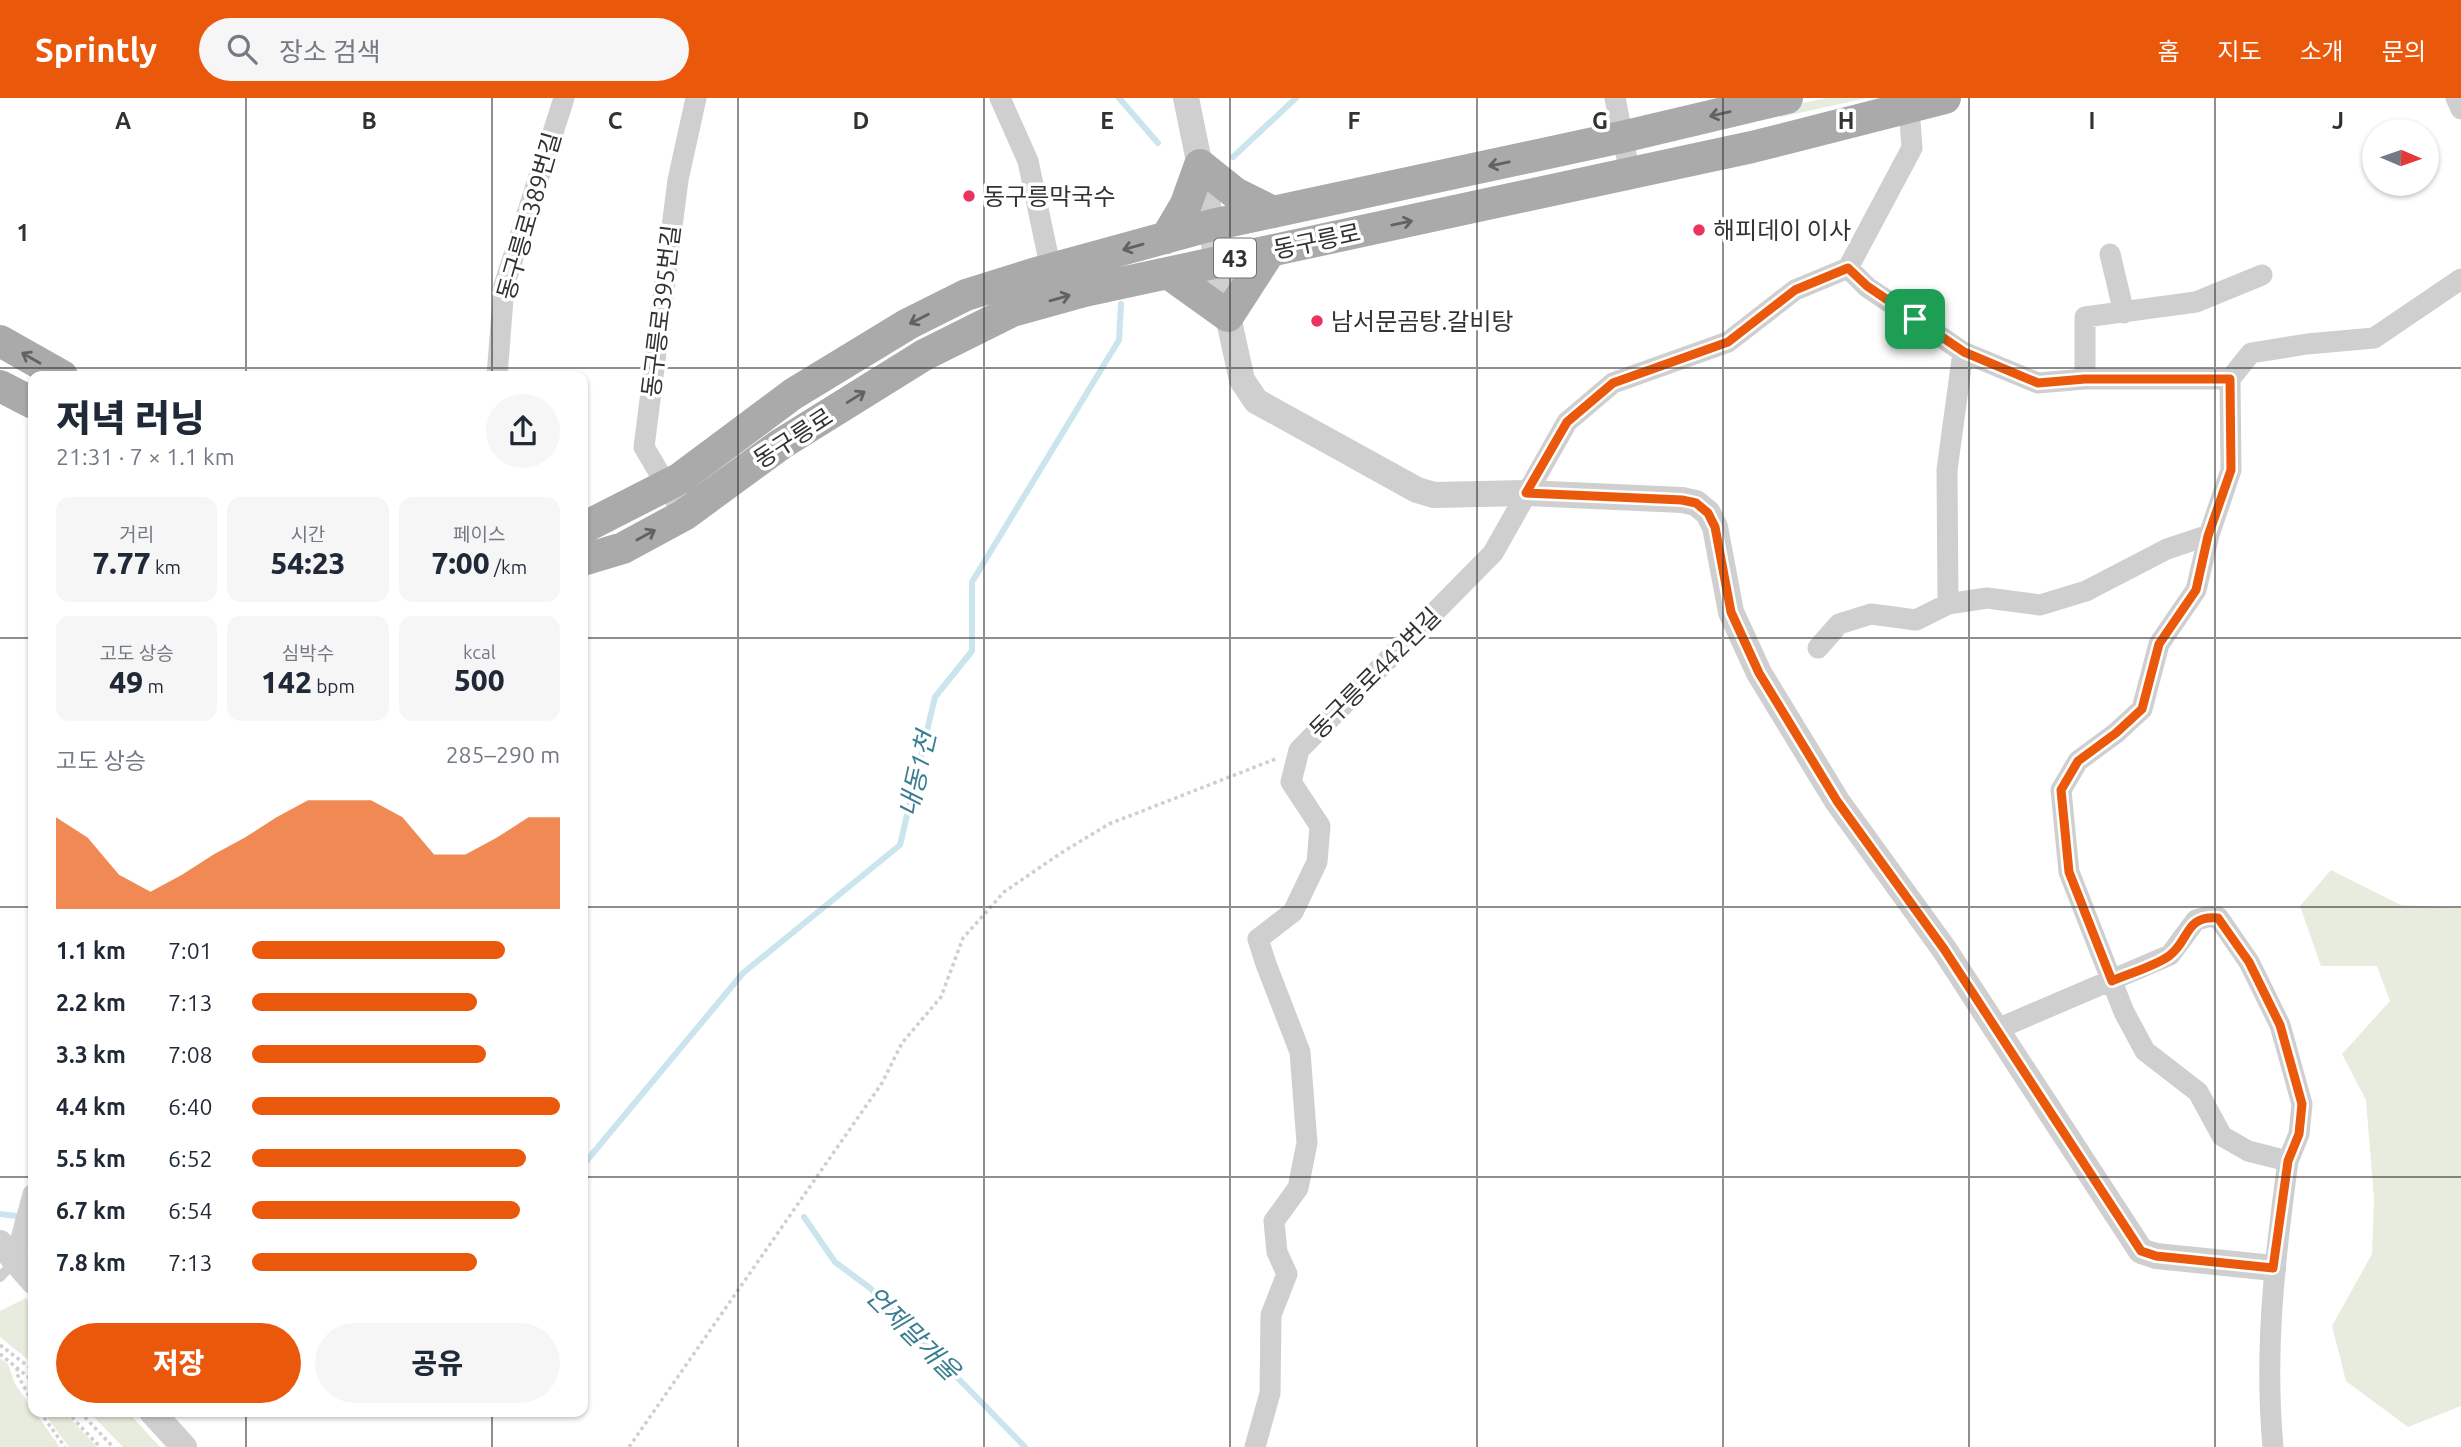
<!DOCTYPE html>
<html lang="ko">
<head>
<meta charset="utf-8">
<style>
	:root { --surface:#fff; --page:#f6f6f7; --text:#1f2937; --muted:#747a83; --accent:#ea580c }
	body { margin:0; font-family:Ubuntu,"Noto Sans KR",sans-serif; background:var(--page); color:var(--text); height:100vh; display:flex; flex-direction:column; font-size:26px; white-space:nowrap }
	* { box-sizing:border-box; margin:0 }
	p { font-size:23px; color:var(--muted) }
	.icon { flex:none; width:38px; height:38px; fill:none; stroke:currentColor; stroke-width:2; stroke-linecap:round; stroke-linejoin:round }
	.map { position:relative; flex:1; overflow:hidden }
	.sheet { position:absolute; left:28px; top:273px; width:560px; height:1046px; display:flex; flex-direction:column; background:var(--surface); border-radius:14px; box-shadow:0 2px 5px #0004 }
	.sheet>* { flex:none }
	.needle { width:46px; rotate:92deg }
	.tools { position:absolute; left:2362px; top:21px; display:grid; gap:14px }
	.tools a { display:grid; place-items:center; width:77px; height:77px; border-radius:50%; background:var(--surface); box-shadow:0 2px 5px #0004; font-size:35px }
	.pin { position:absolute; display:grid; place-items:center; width:60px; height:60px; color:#fff; margin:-30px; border-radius:14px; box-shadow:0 4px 10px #0006 }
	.round { display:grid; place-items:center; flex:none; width:74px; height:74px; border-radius:37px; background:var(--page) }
	.overview { display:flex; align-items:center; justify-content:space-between; height:119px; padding:0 28px }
	h1 { font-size:38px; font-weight:800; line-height:52px }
	.figures { display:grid; grid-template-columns:repeat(3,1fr); gap:10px; height:119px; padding:7px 28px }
	.figures div { display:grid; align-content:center; border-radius:14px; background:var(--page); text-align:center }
	.figures b { font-size:30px; font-weight:800 }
	.figures small { font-size:19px; font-weight:400 }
	.figures p { font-size:19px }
	.chart { height:196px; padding:14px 28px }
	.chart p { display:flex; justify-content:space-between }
	.chart svg { width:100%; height:126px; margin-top:7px; fill:var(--accent); opacity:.7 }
	.action { display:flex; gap:14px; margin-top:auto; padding:14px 28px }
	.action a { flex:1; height:80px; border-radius:42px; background:var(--accent); color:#fff; font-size:28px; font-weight:800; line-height:80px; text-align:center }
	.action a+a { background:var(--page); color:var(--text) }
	ul { padding:0 28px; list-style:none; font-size:23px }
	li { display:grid; grid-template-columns:112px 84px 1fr; align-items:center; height:52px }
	li i { height:18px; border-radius:9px; background:var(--accent) }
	header { display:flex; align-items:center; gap:42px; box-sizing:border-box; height:98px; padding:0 35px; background:var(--accent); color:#fff }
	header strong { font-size:33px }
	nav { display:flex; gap:38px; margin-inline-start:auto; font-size:24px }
	.search { width:490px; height:63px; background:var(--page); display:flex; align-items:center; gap:18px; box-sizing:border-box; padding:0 24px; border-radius:38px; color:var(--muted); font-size:26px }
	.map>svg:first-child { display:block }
	.green { fill:#e8ecde }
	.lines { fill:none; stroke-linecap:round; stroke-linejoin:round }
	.stream { stroke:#cae5ed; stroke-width:6 }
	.path { stroke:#cfcfcf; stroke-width:3.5; stroke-dasharray:3.5 3.5; stroke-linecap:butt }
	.service { stroke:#cfcfcf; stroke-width:10 }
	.minor { stroke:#cfcfcf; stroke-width:21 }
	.tertiary { stroke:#cfcfcf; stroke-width:26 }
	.primary { stroke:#aaa; stroke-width:32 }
	.oneway { stroke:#626262 }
	.route-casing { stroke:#fff; stroke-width:14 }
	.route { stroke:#ea580c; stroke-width:9 }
	.grid { fill:none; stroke:#323232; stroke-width:2; stroke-opacity:0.55 }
	.poi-dot { fill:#eb335f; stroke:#fff; stroke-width:2.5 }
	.labels { text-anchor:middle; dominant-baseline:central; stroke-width:7; stroke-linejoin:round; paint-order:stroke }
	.shield { fill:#fff; stroke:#707070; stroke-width:2 }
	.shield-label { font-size:23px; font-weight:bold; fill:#323232 }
	.poi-label { font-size:24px; fill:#323232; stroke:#fff; text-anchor:start }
	.street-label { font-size:24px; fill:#323232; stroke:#fff }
	.water-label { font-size:26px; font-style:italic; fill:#3a7e91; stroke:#fff }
	.grid-label { font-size:23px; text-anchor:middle; font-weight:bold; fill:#323232; stroke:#fff; stroke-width:7; stroke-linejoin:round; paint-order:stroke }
</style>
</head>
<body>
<header>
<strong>Sprintly</strong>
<div class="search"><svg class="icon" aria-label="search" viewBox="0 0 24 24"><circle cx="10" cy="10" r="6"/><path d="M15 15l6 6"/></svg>장소 검색</div>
<nav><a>홈</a><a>지도</a><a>소개</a><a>문의</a></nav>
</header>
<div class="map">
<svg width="2461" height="1349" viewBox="0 0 2461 1349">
	<rect width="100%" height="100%" fill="#fff"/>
	<path class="green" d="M1827,0H1867L1781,19L1778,17V10Z
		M2331,772L2401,807L2461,810V1308L2408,1329L2346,1283L2332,1228L2372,1156L2374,1101L2366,1002L2342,956L2390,903L2377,868H2321L2300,808Z
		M26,1200L33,1209V1266L0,1239V1213Z
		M0,1260L8,1266L15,1286L60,1349H0Z
		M43,1314H64L97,1349H69Z
		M89,1314H128L160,1349H123Z"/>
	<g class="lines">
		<path class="stream" d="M1119,0L1158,45
			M1233,59L1296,0
			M583,1067L743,875L900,747L935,599L972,553V484L1119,242L1121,206
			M0,1116L24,1119
			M804,1119L835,1164L870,1190L1025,1349"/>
		<path class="path" d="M0,1247L33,1272
			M0,1256L33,1283
			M18,1270L16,1274L33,1305
			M40,1314L65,1349
			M67,1314L100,1349
			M80,1314L113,1349
			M629,1349L882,985L902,945L941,899L963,840L1004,794L1061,755L1109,726L1278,660"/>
		<path class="service" d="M0,1179L15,1163"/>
		<path class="minor" d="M1000,0L1028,63L1051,172
			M1615,0L1630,76
			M2456,0L2461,11
			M2110,156L2124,215
			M1848,170L1867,189L1963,254L2038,285L2085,281H2230
			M497,278L504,188L564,0
			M2085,281V219L2196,204L2262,177
			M684,417L644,349L678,82L696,0
			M1948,506L1947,372L1963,254
			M1818,550L1839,526L1871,516L1916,522L1948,506L1987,500L2040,507L2086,493L2167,451L2209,437
			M1995,932L2170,857L2196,822L2207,819H2218L2249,864L2280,927L2302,1006L2299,1036L2288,1063
			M15,1163L33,1096
			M1255,1349L1270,1295L1271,1217L1287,1176L1277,1154L1274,1123L1298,1090L1307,1045L1300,954L1266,866L1258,841L1293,814L1317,764L1320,728L1291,684L1299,652L1493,455L1567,324L1613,285L1728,244L1795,192L1848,170L1912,50L1909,10
			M2273,1349C2264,1252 2275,1159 2288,1063L2248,1053L2222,1038L2198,994L2145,953L2124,914L2069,774L2061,692L2078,663L2116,635L2142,611L2159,546L2196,492L2209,437L2231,372L2230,281L2251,255L2307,246L2374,240L2461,181"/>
		<path class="tertiary" d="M1186,0L1212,127L1216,164L1242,282L1256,303L1417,392L1434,397L1526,395L1682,402L1696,405L1708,415L1715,429L1731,514L1759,575L1837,703L1944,851L2141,1153L2156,1158L2273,1170
			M0,1145L33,1183
			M152,1314L184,1349"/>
		<path class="primary" d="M1166,140L1186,106L1200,67L1235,95L1273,114
			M1168,175L1228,218L1270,153
			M0,243L62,278
			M0,288L33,305
			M583,430L679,381L793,296L908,226L966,197L1033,176L1212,127L1622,39L1787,0
			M583,462L623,450L684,417L781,346L924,257L1012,213L1084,193L1752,49L1945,0"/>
	</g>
	<defs><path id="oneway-shaft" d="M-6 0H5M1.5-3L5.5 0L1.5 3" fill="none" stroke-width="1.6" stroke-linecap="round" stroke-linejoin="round" transform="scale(1.75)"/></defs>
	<g class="oneway">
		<use href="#oneway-shaft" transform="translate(1720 16) rotate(167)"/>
		<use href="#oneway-shaft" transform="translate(1499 66) rotate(168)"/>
		<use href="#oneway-shaft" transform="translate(1402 125) rotate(-12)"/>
		<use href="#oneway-shaft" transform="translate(1133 149) rotate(164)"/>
		<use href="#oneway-shaft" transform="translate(1060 200) rotate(-16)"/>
		<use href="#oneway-shaft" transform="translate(919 221) rotate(153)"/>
		<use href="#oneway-shaft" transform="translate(31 260) rotate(-150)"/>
		<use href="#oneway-shaft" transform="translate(856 299) rotate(-32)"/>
		<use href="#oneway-shaft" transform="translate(646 437) rotate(-29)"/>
	</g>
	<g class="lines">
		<g class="route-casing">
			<path id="route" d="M1848,170L1867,188L1964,254L2038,285L2085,281H2230L2231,372L2208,438L2196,492L2159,546L2142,611L2116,635L2078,663L2061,692L2069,774L2112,883C2130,875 2153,869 2169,858C2190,843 2184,817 2218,820L2249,864L2280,927L2302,1006L2299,1036L2288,1063L2273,1170L2156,1158L2141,1153L1944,851L1837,703L1759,575L1731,514L1715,429L1708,415L1696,405L1682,402L1526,395L1567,324L1613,285L1728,244L1795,192Z"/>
		</g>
		<use href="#route" class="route"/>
	</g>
	<path class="grid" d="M246,0V278M492,0V278M738,0V1349M984,0V1349M1230,0V1349M1477,0V1349M1723,0V1349M1969,0V1349M2215,0V1349M0,270H2461M0,540H33M583,540H2461M0,809H33M583,809H2461M0,1079H33M583,1079H2461M246,1314V1349M492,1314V1349"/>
	<g class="poi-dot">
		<circle cx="969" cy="98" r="7"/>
		<circle cx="1699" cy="132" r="7"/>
		<circle cx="1317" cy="223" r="7"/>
	</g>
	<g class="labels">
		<rect class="shield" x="1214" y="140.5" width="42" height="39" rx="5"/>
		<g class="shield-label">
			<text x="1235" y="160">43</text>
		</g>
		<g class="poi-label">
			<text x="983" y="98">동구릉막국수</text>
			<text x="1713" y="132">해피데이 이사</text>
			<text x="1331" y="223">남서문곰탕.갈비탕</text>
		</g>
		<g class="street-label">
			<text transform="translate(529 118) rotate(-74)">동구릉로389번길</text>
			<text transform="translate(1317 143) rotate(-12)">동구릉로</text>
			<text transform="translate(661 213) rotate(-83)">동구릉로395번길</text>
			<text transform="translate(793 340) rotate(-33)">동구릉로</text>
			<text transform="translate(1375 575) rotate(-45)">동구릉로442번길</text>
		</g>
		<g class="water-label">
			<text transform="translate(917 676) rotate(-77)">내동1천</text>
			<text transform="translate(913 1235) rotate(45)">언제말개울</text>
		</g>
	</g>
	<g class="grid-label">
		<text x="123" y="31">A</text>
		<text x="369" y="31">B</text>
		<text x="615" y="31">C</text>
		<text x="861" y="31">D</text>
		<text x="1107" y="31">E</text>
		<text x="1354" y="31">F</text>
		<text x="1600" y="31">G</text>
		<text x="1846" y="31">H</text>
		<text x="2092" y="31">I</text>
		<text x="2338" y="31">J</text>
		<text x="23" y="143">1</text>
	</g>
</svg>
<div class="tools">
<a><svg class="needle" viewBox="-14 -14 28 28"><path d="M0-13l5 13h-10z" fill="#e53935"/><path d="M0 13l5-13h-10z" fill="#747a83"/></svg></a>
</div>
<div class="pin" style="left:1915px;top:221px;background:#1e9e55"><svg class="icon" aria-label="arrive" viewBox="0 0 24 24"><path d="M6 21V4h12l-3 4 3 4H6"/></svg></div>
<section class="sheet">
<div class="overview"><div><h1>저녁 러닝</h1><p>21:31 · 7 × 1.1 km</p></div><a class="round"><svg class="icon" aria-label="share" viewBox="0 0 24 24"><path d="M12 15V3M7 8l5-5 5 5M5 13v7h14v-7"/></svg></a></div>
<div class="figures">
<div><p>거리</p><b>7.77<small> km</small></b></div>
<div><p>시간</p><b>54:23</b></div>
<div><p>페이스</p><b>7:00<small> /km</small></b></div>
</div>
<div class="figures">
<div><p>고도 상승</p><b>49<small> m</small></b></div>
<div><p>심박수</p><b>142<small> bpm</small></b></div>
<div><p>kcal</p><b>500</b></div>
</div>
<div class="chart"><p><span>고도 상승</span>285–290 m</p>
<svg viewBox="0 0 160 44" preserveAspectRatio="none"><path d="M0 44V12L10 19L20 32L30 38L40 32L50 25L60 19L70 12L80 6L90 6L100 6L110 12L120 25L130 25L140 19L150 12L160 12V44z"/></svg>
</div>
<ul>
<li><b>1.1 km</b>7:01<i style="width:82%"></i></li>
<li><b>2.2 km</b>7:13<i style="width:73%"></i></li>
<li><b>3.3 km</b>7:08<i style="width:76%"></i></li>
<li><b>4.4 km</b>6:40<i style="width:100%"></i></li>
<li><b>5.5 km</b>6:52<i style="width:89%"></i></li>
<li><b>6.7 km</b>6:54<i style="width:87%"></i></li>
<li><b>7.8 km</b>7:13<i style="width:73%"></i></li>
</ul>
<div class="action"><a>저장</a><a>공유</a></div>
</section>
</div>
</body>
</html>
